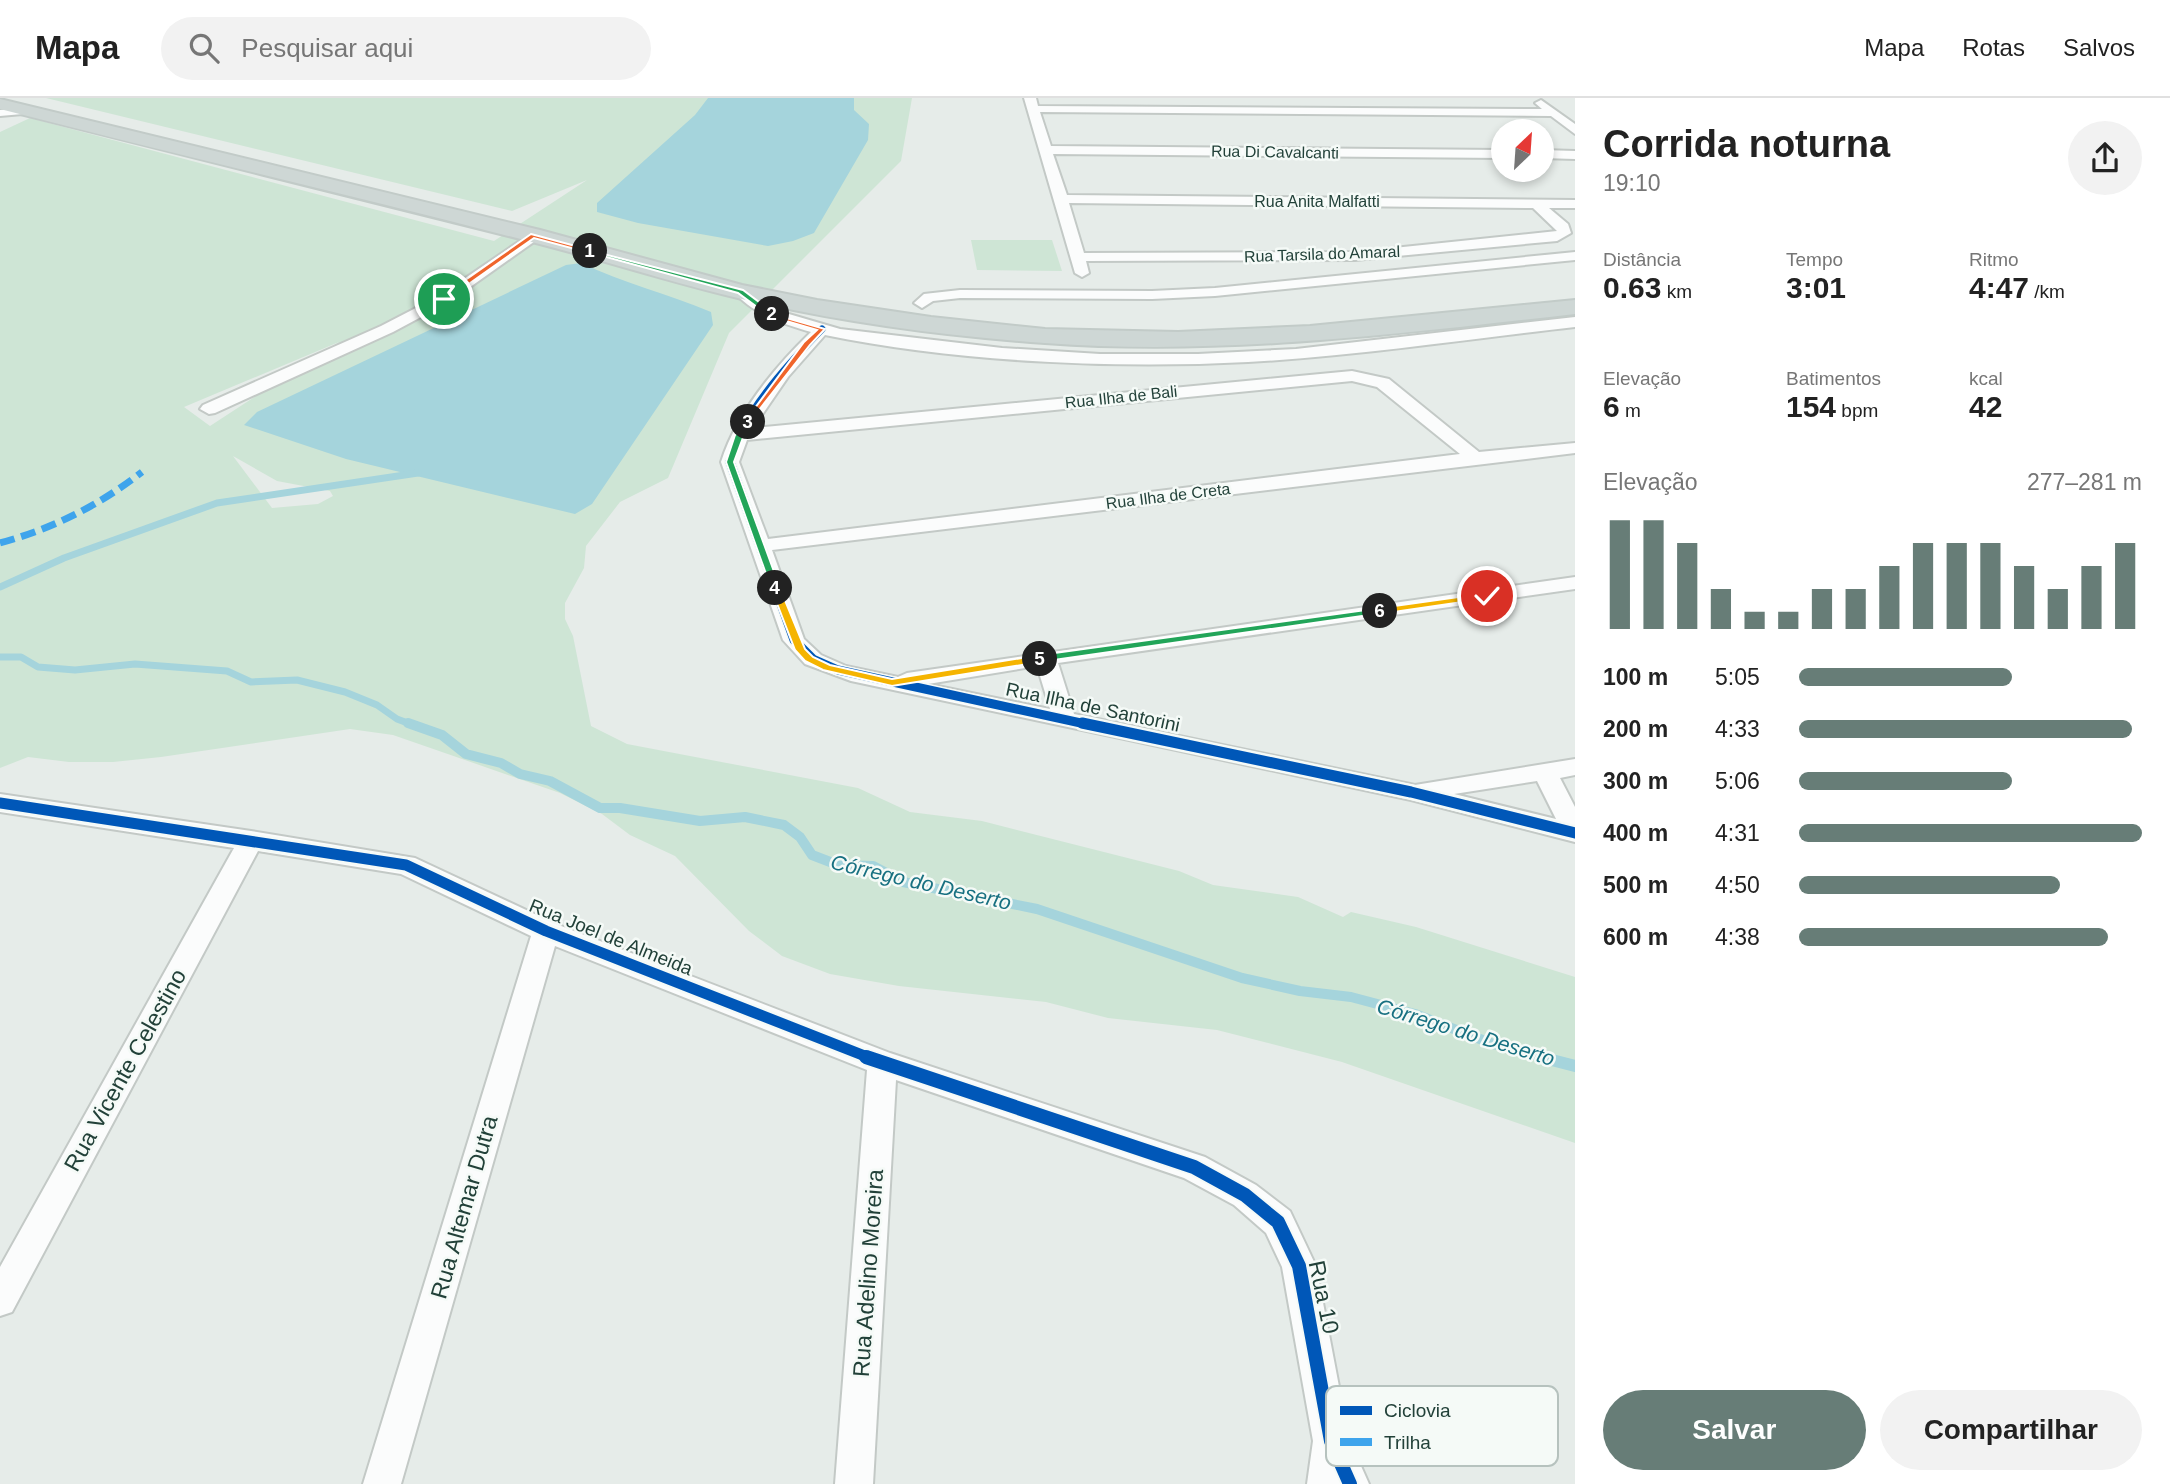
<!DOCTYPE html>
<html lang="pt">
<head>
<meta charset="utf-8">
<style>
	:root { --surface:#fff; --page:#f2f2f2; --text:#222; --muted:#767676; --line:#e0e0e0; --accent:#677d77 }
	body { margin:0; font-family:Helvetica,sans-serif; background:var(--page); color:var(--text); height:100vh; display:flex; flex-direction:column; font-size:26px; white-space:nowrap }
	* { box-sizing:border-box; margin:0 }
	p { font-size:23px; color:var(--muted) }
	.icon { flex:none; width:38px; height:38px; fill:none; stroke:currentColor; stroke-width:2; stroke-linecap:round; stroke-linejoin:round }
	.map { position:relative; flex:1; overflow:hidden }
	.side { display:flex; flex-direction:column; background:var(--surface); width:595px }
	.side>* { flex:none }
	.needle { width:46px; rotate:25deg }
	.fabs { position:absolute; left:1491px; top:21px; display:grid; gap:14px }
	.fabs a { display:grid; place-items:center; width:63px; height:63px; border-radius:50%; background:var(--surface); box-shadow:0 4px 10px #0003; font-size:35px }
	.pin { position:absolute; display:grid; place-items:center; width:60px; height:60px; color:#fff; margin:-30px; border:4px solid #fff; border-radius:50%; box-shadow:0 2px 7px #0007 }
	.km { position:absolute; width:35px; height:35px; margin:-18px; border-radius:50%; background:#222; color:#fff; font-size:19px; line-height:35px; text-align:center }
	.round { display:grid; place-items:center; flex:none; width:74px; height:74px; border-radius:37px; background:var(--page) }
	.headline { display:flex; align-items:center; justify-content:space-between; height:119px; padding:0 28px }
	h1 { font-size:38px; font-weight:700; line-height:52px }
	.stats { display:grid; grid-template-columns:repeat(3,1fr); gap:10px; height:119px; padding:7px 28px }
	.stats div { display:grid; align-content:center }
	.stats b { font-size:30px; font-weight:700 }
	.stats small { font-size:19px; font-weight:400 }
	.stats p { font-size:19px }
	.chart { height:196px; padding:14px 28px }
	.chart p { display:flex; justify-content:space-between }
	.chart svg { width:100%; height:126px; margin-top:7px; stroke:var(--accent); stroke-width:6 }
	.cta { display:flex; gap:14px; margin-top:auto; padding:14px 28px }
	.cta a { flex:1; height:80px; border-radius:42px; background:var(--accent); color:#fff; font-size:28px; font-weight:700; line-height:80px; text-align:center }
	.cta a+a { background:var(--page); color:var(--text) }
	ul { padding:0 28px; list-style:none; font-size:23px }
	li { display:grid; grid-template-columns:112px 84px 1fr; align-items:center; height:52px }
	li i { height:18px; border-radius:9px; background:var(--accent) }
	header { display:flex; align-items:center; gap:42px; box-sizing:border-box; height:98px; padding:0 35px; background:var(--surface); border-bottom:2px solid var(--line) }
	header strong { font-size:33px }
	nav { display:flex; gap:38px; margin-inline-start:auto; font-size:24px }
	.search { width:490px; height:63px; background:var(--page); display:flex; align-items:center; gap:18px; box-sizing:border-box; padding:0 24px; border-radius:38px; color:var(--muted); font-size:26px }
	main { display:flex; flex:1; min-height:0 }
	.map>svg:first-child { display:block }
	.green { fill:#cee5d5; fill-rule:evenodd }
	.water { fill:#a5d4dc }
	.lines { fill:none; stroke-linecap:round; stroke-linejoin:round }
	.stream-far2 { stroke:#a5d4dc; stroke-width:7 }
	.stream-far1 { stroke:#a5d4dc; stroke-width:10 }
	.stream { stroke:#a5d4dc; stroke-width:12 }
	.street-casing { stroke:#c3c9c6; stroke-width:4 }
	.primary-casing { stroke:#c2cbc8; stroke-width:4 }
	.street { fill:#fbfcfc; fill-rule:evenodd }
	.primary { fill:#ced7d5; fill-rule:evenodd }
	.quiet { stroke:#3ea4ec; stroke-width:7; stroke-dasharray:15 7; stroke-linecap:butt }
	.cycleway-far3-casing { stroke:#f5faf7; stroke-width:10 }
	.cycleway-far2-casing { stroke:#f5faf7; stroke-width:12 }
	.cycleway-far1-casing { stroke:#f5faf7; stroke-width:16 }
	.cycleway-casing { stroke:#f5faf7; stroke-width:18 }
	.cycleway-far3 { stroke:#0057b8; stroke-width:7 }
	.cycleway-far2 { stroke:#0057b8; stroke-width:9 }
	.cycleway-far1 { stroke:#0057b8; stroke-width:11 }
	.cycleway { stroke:#0057b8; stroke-width:14 }
	.split-1 { fill:#f0652b; stroke:#fff; stroke-width:2 }
	.split-2 { fill:#22a559; stroke:#fff; stroke-width:2 }
	.split-3 { fill:#f0652b; stroke:#fff; stroke-width:2 }
	.split-4 { fill:#22a559; stroke:#fff; stroke-width:2 }
	.split-5 { fill:#f5b400; stroke:#fff; stroke-width:2 }
	.split-6 { fill:#22a559; stroke:#fff; stroke-width:2 }
	.split-7 { fill:#f5b400; stroke:#fff; stroke-width:2 }
	.labels { text-anchor:middle; dominant-baseline:central; stroke-width:5; stroke-linejoin:round; paint-order:stroke }
	.far-street-label { font-size:16px; fill:#224139; stroke:#f5faf7 }
	.street-label { font-size:19px; fill:#224139; stroke:#f5faf7 }
	.water-label { font-size:21px; font-style:italic; fill:#177081; stroke:#f5faf7 }
	.near-street-label { font-size:23px; fill:#224139; stroke:#f5faf7 }
	.key { fill:#f5faf7; stroke:#b6c2be; stroke-width:2 }
	.key-label { font-size:19px; fill:#224139 }
</style>
</head>
<body>
<header>
<strong>Mapa</strong>
<div class="search"><svg class="icon" aria-label="search" viewBox="0 0 24 24"><circle cx="10" cy="10" r="6"/><path d="M15 15l6 6"/></svg>Pesquisar aqui</div>
<nav><a>Mapa</a><a>Rotas</a><a>Salvos</a></nav>
</header>
<main>
<div class="map">
<svg width="1575" height="1386" viewBox="0 0 1575 1386">
	<rect width="100%" height="100%" fill="#e6ece9"/>
	<path class="green" d="M46,0H912L901,63L729,235L668,380L620,404L586,448L584,470L565,505V521L573,538L591,628L627,646L858,690L910,714L982,723L1179,773L1213,787L1298,799L1343,819L1351,814L1416,829L1575,879V1045L1342,964L1217,932L1108,920L1046,904L899,888L830,876L782,858L749,833L675,758L630,737L602,716L560,695L393,637L350,631L161,659L113,664H69L28,659L0,670V34L30,20L494,143L587,82L512,113ZM339,244L210,328L184,309ZM233,358L277,383L330,393L333,398L318,406L272,410Z
		M971,142H1052L1062,173L977,172Z"/>
	<path class="water" d="M708,0H854V12L869,26L868,42L814,135L793,143L768,148L638,125L597,114V105L695,17Z
		M581,165C623,185 668,196 711,214L713,227L592,406L575,416L346,361L244,327L257,314L566,167Z"/>
	<g class="lines">
		<path class="stream-far2" d="M0,489L64,460L217,405L418,375
			M0,559H21L38,569L75,572L135,566L227,573L251,584L297,582L345,594L377,607L397,621L413,627"/>
		<path class="stream-far1" d="M408,625L442,637L466,656L501,665L520,676L550,683L600,710H620L700,723L745,719L784,727L800,739L812,757L838,767L873,768L903,784L1037,811L1242,880L1300,893L1351,899L1415,916L1493,946L1547,960"/>
		<path class="stream" d="M1540,959L1575,968"/>
		<g class="street-casing">
			<path id="street" d="M1024,0H1036L1038,8L1542,11L1535,5L1541,2L1575,26V36L1551,18L1040,14L1051,48L1503,52V60L1053,56L1067,97L1575,102V110H1549L1568,126L1571,135L1557,143L1355,162L1086,163L1089,175L1082,179L1075,175ZM1069,105L1533,110L1557,133L1355,154L1084,155Z
				M30,10L34,11V15L0,18V12Z
				M1542,52L1575,53V61L1542,60Z
				M533,134L538,135V141L449,204L393,234L215,315L209,316L200,311L203,307L381,228L439,198Z
				M1575,154V162L1215,198L1152,201L960,200L933,203L922,210L914,205L924,196L960,192L1152,193L1215,190Z
				M741,190L782,214L840,231L1002,250L1100,256H1198L1296,251L1575,219V229C1466,241 1357,258 1248,264C1114,271 957,264 825,237L788,279L753,330L1352,273L1389,281L1479,354L1575,345V355L772,452L804,541L821,557L846,568L898,579L907,575L1575,479V491L1058,565L1074,616L1415,687L1575,661V677L1560,680L1575,709V744L1411,702L851,583L805,566L783,542L721,364C736,316 774,270 811,234C783,226 753,216 734,194ZM1352,283L1377,289L1460,356L768,441L739,364L747,342ZM1037,568L1050,611L928,586ZM1537,683L1556,721L1454,696Z
				M0,696L251,733L415,760L556,826L890,955L1205,1059L1256,1087L1290,1113L1316,1168L1349,1341L1369,1386H1307L1313,1343L1282,1169L1266,1135L1234,1107L1184,1080L896,982L873,1386H835L867,972L555,848L401,1386H363L531,838L401,776L258,753L12,1214L0,1218V1169L234,750L0,714Z"/>
		</g>
		<g class="primary-casing">
			<path id="primary" d="M0,1L540,132L742,187L817,202L931,219L1045,231L1178,234L1310,228L1575,202V216C1399,236 1222,258 1045,245C943,238 841,224 742,201C669,184 597,160 524,142C350,97 174,56 0,11Z"/>
		</g>
		<use href="#street" class="street"/>
		<use href="#primary" class="primary"/>
		<path class="quiet" d="M0,445C54,430 98,408 142,374"/>
		<g class="cycleway-far3-casing">
			<path id="cycleway-far3" d="M731,365C736,321 791,263 822,231"/>
		</g>
		<g class="cycleway-far2-casing">
			<path id="cycleway-far2" d="M730,364L794,542L813,561L838,572L1090,627"/>
		</g>
		<g class="cycleway-far1-casing">
			<path id="cycleway-far1" d="M1082,625L1411,694L1575,735
				M0,705L406,767L546,833L870,960"/>
		</g>
		<g class="cycleway-casing">
			<path id="cycleway" d="M866,959L1194,1069L1245,1097L1278,1124L1299,1168L1331,1343L1350,1386"/>
		</g>
		<use href="#cycleway-far3" class="cycleway-far3"/>
		<use href="#cycleway-far2" class="cycleway-far2"/>
		<use href="#cycleway-far1" class="cycleway-far1"/>
		<use href="#cycleway" class="cycleway"/>
	</g>
	<path class="split-1" d="M531,136L594,153L590,155L534,140L446,202H441V199Z"/>
	<path class="split-2" d="M588,152L743,192L775,216L769,218L738,195L588,154Z"/>
	<path class="split-3" d="M769,215L825,231L810,247L748,326L746,322L804,244L817,232L769,218Z"/>
	<path class="split-4" d="M748,321L753,324L744,337L734,364L780,490L775,493L771,490L726,364L735,337Z"/>
	<path class="split-5" d="M775,487L780,490L805,551L813,559L830,567L892,581L1040,557L1046,561L1040,564L892,588L823,572L805,563L795,552L771,490Z"/>
	<path class="split-6" d="M1380,510L1385,513L1383,515L1040,564L1035,561L1040,557Z"/>
	<path class="split-7" d="M1487,495L1492,498L1490,500L1380,516L1375,513L1380,510Z"/>
	<g class="labels">
		<g class="far-street-label">
			<text transform="translate(1275 54) rotate(1)">Rua Di Cavalcanti</text>
			<text x="1317" y="103">Rua Anita Malfatti</text>
			<text transform="translate(1322 156) rotate(-2)">Rua Tarsila do Amaral</text>
			<text transform="translate(1121 299) rotate(-6)">Rua Ilha de Bali</text>
			<text transform="translate(1168 398) rotate(-7)">Rua Ilha de Creta</text>
		</g>
		<g class="street-label">
			<text transform="translate(1093 609) rotate(12)">Rua Ilha de Santorini</text>
			<text transform="translate(611 839) rotate(22)">Rua Joel de Almeida</text>
		</g>
		<g class="water-label">
			<text transform="translate(921 784) rotate(13)">Córrego do Deserto</text>
			<text transform="translate(1466 934) rotate(17)">Córrego do Deserto</text>
		</g>
		<g class="near-street-label">
			<text transform="translate(125 972) rotate(-61)">Rua Vicente Celestino</text>
			<text transform="translate(464 1109) rotate(-74)">Rua Altemar Dutra</text>
			<text transform="translate(868 1175) rotate(-86)">Rua Adelino Moreira</text>
			<text transform="translate(1324 1199) rotate(78)">Rua 10</text>
		</g>
	</g>
	<rect x="1326" y="1288" width="232" height="80" rx="10" class="key"/>
	<rect x="1340" y="1308" width="32" height="9" fill="#0057b8"/>
	<rect x="1340" y="1340" width="32" height="8" fill="#3ea4ec"/>
	<g class="key-label">
		<text x="1384" y="1319">Ciclovia</text>
		<text x="1384" y="1351">Trilha</text>
	</g>
</svg>
<div class="fabs">
<a><svg class="needle" viewBox="-14 -14 28 28"><path d="M0-13l5 13h-10z" fill="#e53935"/><path d="M0 13l5-13h-10z" fill="#767676"/></svg></a>
</div>
<div class="pin" style="left:444px;top:201px;background:#1e9e55"><svg class="icon" aria-label="arrive" viewBox="0 0 24 24"><path d="M6 21V4h12l-3 4 3 4H6"/></svg></div>
<div class="pin" style="left:1487px;top:498px;background:#d93025"><svg class="icon" aria-label="check" viewBox="0 0 24 24"><path d="M5 12l5 5 9-10"/></svg></div>
<b class="km" style="left:590px;top:153px">1</b>
<b class="km" style="left:772px;top:216px">2</b>
<b class="km" style="left:748px;top:324px">3</b>
<b class="km" style="left:775px;top:490px">4</b>
<b class="km" style="left:1040px;top:561px">5</b>
<b class="km" style="left:1380px;top:513px">6</b>
</div>
<section class="side">
<div class="headline"><div><h1>Corrida noturna</h1><p>19:10</p></div><a class="round"><svg class="icon" aria-label="share" viewBox="0 0 24 24"><path d="M12 15V3M7 8l5-5 5 5M5 13v7h14v-7"/></svg></a></div>
<div class="stats">
<div><p>Distância</p><b>0.63<small> km</small></b></div>
<div><p>Tempo</p><b>3:01</b></div>
<div><p>Ritmo</p><b>4:47<small> /km</small></b></div>
</div>
<div class="stats">
<div><p>Elevação</p><b>6<small> m</small></b></div>
<div><p>Batimentos</p><b>154<small> bpm</small></b></div>
<div><p>kcal</p><b>42</b></div>
</div>
<div class="chart"><p><span>Elevação</span>277–281 m</p>
<svg viewBox="0 0 160 44" preserveAspectRatio="none"><path d="M5 44V6M15 44V6M25 44V14M35 44V30M45 44V38M55 44V38M65 44V30M75 44V30M85 44V22M95 44V14M105 44V14M115 44V14M125 44V22M135 44V30M145 44V22M155 44V14"/></svg>
</div>
<ul>
<li><b>100 m</b>5:05<i style="width:62%"></i></li>
<li><b>200 m</b>4:33<i style="width:97%"></i></li>
<li><b>300 m</b>5:06<i style="width:62%"></i></li>
<li><b>400 m</b>4:31<i style="width:100%"></i></li>
<li><b>500 m</b>4:50<i style="width:76%"></i></li>
<li><b>600 m</b>4:38<i style="width:90%"></i></li>
</ul>
<div class="cta"><a>Salvar</a><a>Compartilhar</a></div>
</section>
</main>
</body>
</html>
